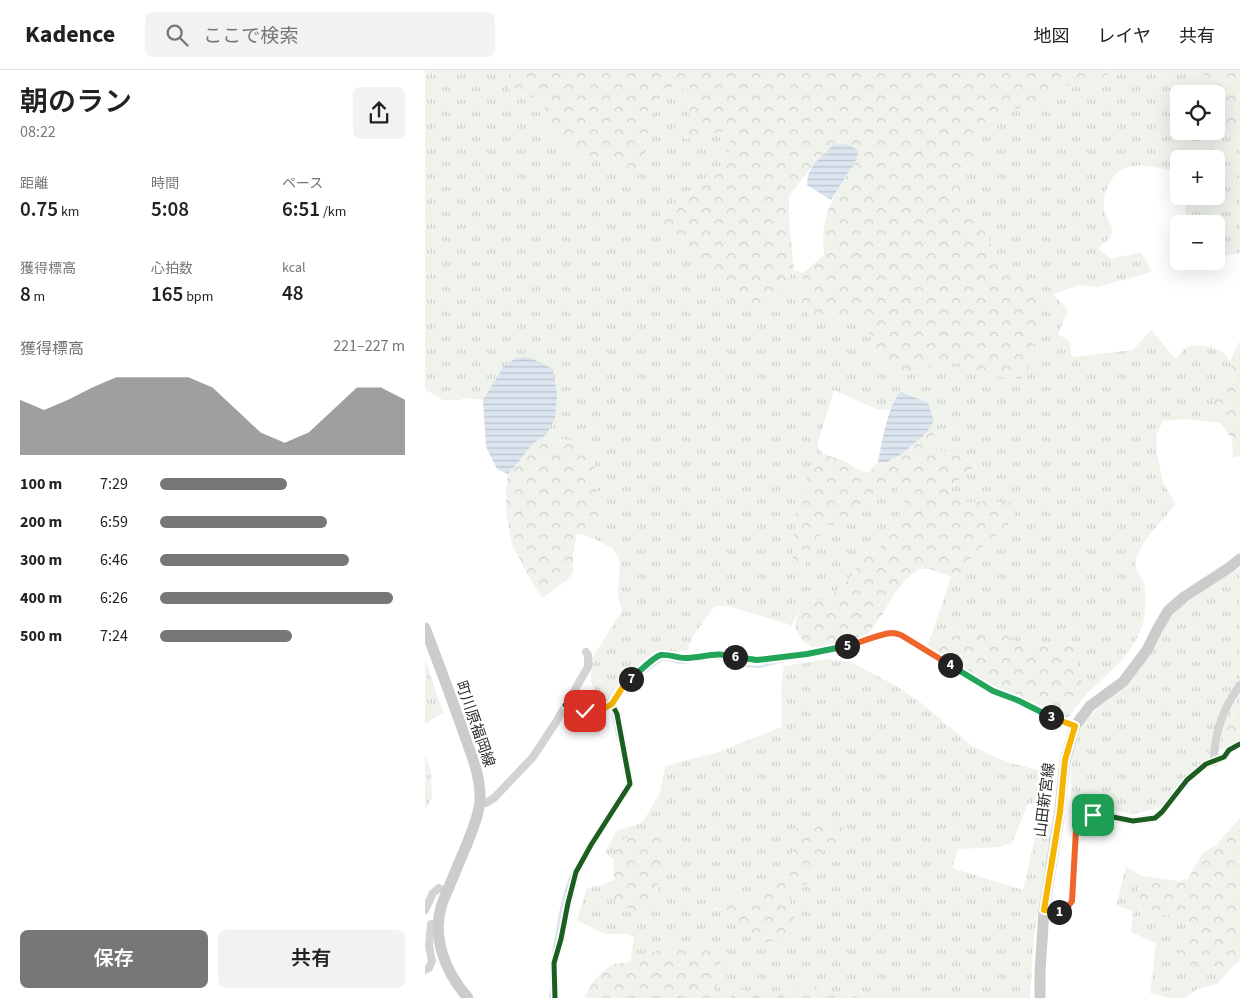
<!DOCTYPE html>
<html lang="ja">
<head>
<meta charset="utf-8">
<style>
	:root { --surface:#fff; --page:#f2f2f2; --text:#222; --muted:#767676; --line:#e0e0e0; --accent:#777 }
	body { margin:0; font-family:"Source Sans 3","Noto Sans JP",sans-serif; background:var(--page); color:var(--text); height:100vh; display:flex; flex-direction:column; font-size:19px; white-space:nowrap }
	* { box-sizing:border-box; margin:0 }
	p { font-size:16px; color:var(--muted) }
	.icon { flex:none; width:28px; height:28px; fill:none; stroke:currentColor; stroke-width:2; stroke-linecap:round; stroke-linejoin:round }
	.map { position:relative; flex:1; overflow:hidden }
	.sheet { display:flex; flex-direction:column; background:var(--surface); width:425px }
	.sheet>* { flex:none }
	.controls { position:absolute; left:745px; top:15px; display:grid; gap:10px }
	.controls a { display:grid; place-items:center; width:55px; height:55px; border-radius:8px; background:var(--surface); box-shadow:0 5px 20px #0002; font-size:25px }
	.pin { position:absolute; display:grid; place-items:center; width:42px; height:42px; color:#fff; margin:-21px; border-radius:10px; box-shadow:0 2px 8px #0006 }
	.km { position:absolute; width:25px; height:25px; margin:-12px; border-radius:50%; background:#222; color:#fff; font-size:14px; line-height:25px; text-align:center }
	.round { display:grid; place-items:center; flex:none; width:52px; height:52px; border-radius:8px; background:var(--page) }
	.head { display:flex; align-items:center; justify-content:space-between; height:85px; padding:0 20px }
	h1 { font-size:28px; font-weight:600; line-height:38px }
	.figures { display:grid; grid-template-columns:repeat(3,1fr); gap:8px; height:85px; padding:5px 20px }
	.figures div { display:grid; align-content:center }
	.figures b { font-size:21px; font-weight:600 }
	.figures small { font-size:14px; font-weight:400 }
	.figures p { font-size:14px }
	.chart { height:140px; padding:10px 20px }
	.chart p { display:flex; justify-content:space-between }
	.chart svg { width:100%; height:90px; margin-top:5px; fill:var(--accent); opacity:.7 }
	.action { display:flex; gap:10px; margin-top:auto; padding:10px 20px }
	.action a { flex:1; height:58px; border-radius:8px; background:var(--accent); color:#fff; font-size:20px; font-weight:600; line-height:58px; text-align:center }
	.action a+a { background:var(--page); color:var(--text) }
	ul { padding:0 20px; list-style:none; font-size:16px }
	li { display:grid; grid-template-columns:80px 60px 1fr; align-items:center; height:38px }
	li i { height:12px; border-radius:6px; background:var(--accent) }
	header { display:flex; align-items:center; gap:30px; box-sizing:border-box; height:70px; padding:0 25px; background:var(--surface); border-bottom:1px solid var(--line) }
	header strong { font-size:24px }
	nav { display:flex; gap:28px; margin-inline-start:auto; font-size:18px }
	.search { width:350px; height:45px; background:var(--page); display:flex; align-items:center; gap:12px; box-sizing:border-box; padding:0 18px; border-radius:8px; color:var(--muted); font-size:19px }
	main { display:flex; flex:1; min-height:0 }
	.map>svg:first-child { display:block }
	.grass { fill:url(#grass-tufts); fill-rule:evenodd }
	.forest { fill:url(#forest-crowns) }
	.water { fill:url(#water-rules) }
	.lines { fill:none; stroke-linecap:round; stroke-linejoin:round }
	.stream { stroke:#dbe4ef; stroke-width:2.5 }
	.street { stroke:#d3d3d3; stroke-width:8 }
	.secondary { stroke:#ccc; stroke-width:11 }
	.cycleway-casing { stroke:#fff; stroke-width:8 }
	.cycleway { stroke:#1b5e20; stroke-width:5 }
	.split-1-casing { stroke:#fff; stroke-width:10 }
	.split-2-casing { stroke:#fff; stroke-width:10 }
	.split-3-casing { stroke:#fff; stroke-width:10 }
	.split-4-casing { stroke:#fff; stroke-width:10 }
	.split-5-casing { stroke:#fff; stroke-width:10 }
	.split-6-casing { stroke:#fff; stroke-width:10 }
	.split-7-casing { stroke:#fff; stroke-width:10 }
	.split-8-casing { stroke:#fff; stroke-width:10 }
	.split-1 { stroke:#f0652b; stroke-width:6 }
	.split-2 { stroke:#f5b400; stroke-width:6 }
	.split-3 { stroke:#f5b400; stroke-width:6 }
	.split-4 { stroke:#22a559; stroke-width:6 }
	.split-5 { stroke:#f0652b; stroke-width:6 }
	.split-6 { stroke:#22a559; stroke-width:6 }
	.split-7 { stroke:#22a559; stroke-width:6 }
	.split-8 { stroke:#f5b400; stroke-width:6 }
	.labels { text-anchor:middle; dominant-baseline:central; stroke-width:5; stroke-linejoin:round; paint-order:stroke }
	.street-label { font-size:15px; fill:#2e2e2e; stroke:#fff }
</style>
</head>
<body>
<header>
<strong>Kadence</strong>
<div class="search"><svg class="icon" aria-label="search" viewBox="0 0 24 24"><circle cx="10" cy="10" r="6"/><path d="M15 15l6 6"/></svg>ここで検索</div>
<nav><a>地図</a><a>レイヤ</a><a>共有</a></nav>
</header>
<main>
<section class="sheet">
<div class="head"><div><h1>朝のラン</h1><p>08:22</p></div><a class="round"><svg class="icon" aria-label="share" viewBox="0 0 24 24"><path d="M12 15V3M7 8l5-5 5 5M5 13v7h14v-7"/></svg></a></div>
<div class="figures">
<div><p>距離</p><b>0.75<small> km</small></b></div>
<div><p>時間</p><b>5:08</b></div>
<div><p>ペース</p><b>6:51<small> /km</small></b></div>
</div>
<div class="figures">
<div><p>獲得標高</p><b>8<small> m</small></b></div>
<div><p>心拍数</p><b>165<small> bpm</small></b></div>
<div><p>kcal</p><b>48</b></div>
</div>
<div class="chart"><p><span>獲得標高</span>221–227 m</p>
<svg viewBox="0 0 160 44" preserveAspectRatio="none"><path d="M0 44V17L10 22L20 17L30 11L40 6L50 6L60 6L70 6L80 11L90 22L100 33L110 38L120 33L130 22L140 11L150 11L160 17V44z"/></svg>
</div>
<ul>
<li><b>100 m</b>7:29<i style="width:52%"></i></li>
<li><b>200 m</b>6:59<i style="width:68%"></i></li>
<li><b>300 m</b>6:46<i style="width:77%"></i></li>
<li><b>400 m</b>6:26<i style="width:95%"></i></li>
<li><b>500 m</b>7:24<i style="width:54%"></i></li>
</ul>
<div class="action"><a>保存</a><a>共有</a></div>
</section>
<div class="map">
<svg width="815" height="928" viewBox="0 0 815 928">
	<defs>
		<pattern id="grass-tufts" width="24" height="20" patternUnits="userSpaceOnUse" patternTransform="scale(1.25)"><rect width="24" height="20" fill="#eff3ec"/><path d="M3 7l-1-3M5 7V3M7 7l1-3M15 17l-1-3M17 17v-4M19 17l1-3" fill="none" stroke="#cdd1cb"/></pattern>
		<pattern id="forest-crowns" width="20" height="18" patternUnits="userSpaceOnUse" patternTransform="scale(1.25)"><rect width="20" height="18" fill="#eff3ec"/><path d="M2 6a3 3 0 1 1 6 0M12 15a3 3 0 1 1 6 0" fill="none" stroke="#cdd1cb"/></pattern>
		<pattern id="water-rules" width="6" height="5" patternUnits="userSpaceOnUse" patternTransform="scale(1.25)"><rect width="6" height="5" fill="#dbe4ef"/><path d="M0 2.5h6" fill="none" stroke="#bcc4cd"/></pattern>
	</defs>
	<rect width="100%" height="100%" fill="#fff"/>
	<path class="grass" d="M0,0H84V20L120,31L151,86L172,89L213,102L228,40L241,18L257,17L264,32L265,50L255,63L261,69L303,61L306,79L294,100L248,134L235,145L234,159L251,163L260,172L280,197L358,217L369,200L378,203L377,232L402,246L433,250L452,271L482,305L509,295L534,293L564,306L609,291L615,227L610,210L592,202L571,183L556,156L534,133V101L554,89L548,67L560,51L578,46L592,39L611,33L629,18L656,13L682,6L685,0H778L779,24H754V61H791V57L795,59H815V183L797,186L791,181V154L762,153L760,134L758,126H791V89H754V109L752,101C738,100 723,94 709,96C689,97 677,120 679,139C680,146 687,154 687,161C687,169 679,173 673,178L686,189L716,182L727,202L673,217L654,215L628,224L643,241L633,264L644,271L647,287L708,280L726,260L751,289C754,286 757,282 759,279C771,271 796,277 803,288C807,294 807,301 809,308L792,323L787,339L796,353L761,349L738,351L731,366L732,383L738,413L751,434C740,447 714,474 711,490C708,502 720,509 720,518C720,528 721,544 718,553C710,582 683,604 661,624L652,597L650,579L640,572L596,577L582,565L566,558L542,560L527,567L510,582L502,578L526,507L536,502L550,483L583,455L561,431L537,434L525,420L535,408L551,395L533,385L514,380L509,368V351L472,325L466,339L453,340L409,320L392,376L398,384L389,393L378,500L388,473L403,455L422,454L435,435L446,425L471,416L480,433L464,466L446,486L441,481L428,505L405,527L398,530L380,531L366,555L303,536H290L268,566L263,580L248,583H234L225,586L215,593L185,632L177,633L169,620L166,611L167,588L197,541L193,525L195,492L189,479L168,468L152,463L169,459L178,448L172,425L170,398L145,370L116,368L121,365L78,297L58,330L41,328L33,330H18L1,320L0,317Z
		M815,498V631L800,659L795,671L793,681L757,709L737,737L708,744L687,740H654L647,735L646,726V698L648,678L658,653L674,637L700,618L732,574L743,550L756,537L788,513Z
		M0,588L18,643L0,654Z
		M403,589L426,592L469,615L494,631L547,676L581,692L629,704L628,729L603,734L587,773L574,777L533,779L527,798L598,820L613,754L628,755L609,865L605,928H438L421,924L394,920L388,909L365,922L320,921L302,918L307,928H286L298,903L239,878L205,892L209,868L203,864H179L152,850L162,818L177,815L189,810V830H232L233,805L238,789L193,771L189,789L180,783L191,761L217,753L235,723L240,696L293,682L357,657L356,615L359,596ZM369,777L400,779L384,813L367,820L364,836L374,858L316,862L303,841L288,838L311,829L326,831L343,812L365,790Z
		M0,684L6,701L7,728L0,739Z
		M701,797L717,806L712,816L715,840L728,844L746,845L763,849L768,857L754,884L782,897L808,896L792,914L772,919L761,928H745L725,923L731,873L706,862L708,841L691,836Z"/>
	<path class="forest" d="M84,0H685L682,6L656,13L629,18L611,33L592,39L578,46L560,51L548,67L554,89L534,101V133L556,156L571,183L592,202L610,210L616,227L609,291L595,309L564,306L534,293L509,295L482,305L449,287L452,271L433,250L402,246L385,250L377,232L378,203L399,185C399,176 397,166 399,157C403,131 419,111 432,89L408,75L388,95L364,126V150L369,200L358,217L340,234L322,237L305,228L298,202L280,197L264,188C258,165 256,165 234,159L235,145L248,134L294,100L306,79L303,61L261,69L255,63L265,50L264,32L257,17L241,18L228,40L213,104L172,89L151,86L132,69L119,54L120,31L84,20Z
		M778,0H815V59H795L791,57V24H779Z
		M815,271V386L808,387L807,369L787,339L792,323L809,308L805,290Z
		M509,351V368L514,380L533,385L551,395L535,408L525,420L537,433L561,431L587,433L591,443L583,455L550,483L536,502L526,507L506,499H493L480,510L470,523L457,545L431,580L396,584C371,566 362,561 380,531L398,530L405,527L428,505L441,481L447,486L464,466L480,433L471,416L446,425L435,435L422,454L403,455L388,474L378,500L372,502L368,490L369,463L373,430L389,393L398,384L420,391L429,398L443,403L453,392H462L478,383L501,363Z
		M116,368L145,370L165,378L170,398L172,425L178,448L169,459L152,463L148,485V503L141,511L117,528L101,502L87,474L81,442V421L83,404L100,384L107,374Z
		M566,558L582,565L597,577L640,572L650,579L652,597L661,624L636,657L588,633L563,623L520,599L511,588L510,582L527,567L542,560Z
		M815,631V670L793,681C795,664 807,647 815,631Z
		M815,748V890L808,896L782,897L760,895L754,884L767,857L763,849L746,845L728,844L715,840L712,816L717,806L752,811L763,809L777,784L791,775Z
		M400,750L417,752L416,774L400,779L384,813L367,820L364,836L374,858L358,870L336,873L316,862L303,841L287,837L297,829H311L326,831L343,812L365,790L369,777L372,758Z
		M215,763L232,764L238,773V789L233,805L232,830L224,844L206,840L189,830V810L188,794L193,771Z
		M291,876L298,903L286,928H161L160,925L170,909L186,895L203,892L239,878Z
		M388,908L394,920L421,924L438,928H307L302,918L310,914L320,921L365,922Z"/>
	<path class="water" d="M422,74L433,80L432,89L406,130L382,115L383,105L388,95L408,75Z
		M104,287L128,299L132,324L130,348L121,365L107,374L100,384L83,404L72,399L61,377L58,330L78,297L91,288Z
		M476,322L503,333L509,351L501,363L478,383L462,392H453C456,377 464,330 476,322Z"/>
	<g class="lines">
		<path class="stream" d="M218,603L238,589L256,593L294,588L308,591L322,596L334,597L362,590
			M188,643V645L193,669
			M128,883C133,858 136,830 146,806
			M125,928L126,921"/>
		<path class="street" d="M140,635L160,641L180,638L187,634L197,618L215,601L229,588L237,585L257,588L288,584L303,585L314,588L332,590L382,584L433,574L459,565L467,563L476,565L494,575L506,584L568,621L591,630L633,651L650,656
			M789,692C789,663 798,638 815,615
			M55,732L61,733L69,728L108,687L131,652L163,597V585L161,582
			M0,840L8,823L14,818L22,822
			M619,840C633,842 639,844 647,831L651,760L656,749L668,745L688,747L708,751L730,748L737,742L762,710L781,694L799,687L804,680L815,674
			M0,900L4,898L7,891L4,876L6,854H13
			M130,928L129,893L136,869L143,833L151,802L166,775L205,714L192,644L187,634"/>
		<path class="secondary" d="M0,558C13,592 26,626 38,661C46,684 56,706 55,731C54,745 47,761 42,774C36,788 30,802 24,817C22,822 19,828 17,834C6,868 21,903 43,928
			M615,928V902L619,840L634,747L640,691L650,656L665,636L698,612L722,580L733,558L743,541L759,527L805,497L815,489"/>
		<g class="cycleway-casing">
			<path id="cycleway" d="M140,635L160,641L180,638L187,634L197,618L215,601L229,588L237,585L257,588L288,584L303,585L314,588L332,590L382,584L433,574L459,565L467,563L476,565L494,575L506,584L568,621L591,630L633,651L650,656
				M619,840C633,842 639,844 647,831L651,760L656,749L668,745L688,747L708,751L730,748L737,742L762,710L781,694L799,687L804,680L815,674
				M130,928L129,893L136,869L143,833L151,802L166,775L205,714L192,644L187,634"/>
		</g>
		<use href="#cycleway" class="cycleway"/>
	</g>
	<g class="lines">
		<g class="split-1-casing">
			<path id="split-1" d="M634,842L642,838L647,831L651,760L656,749L668,745"/>
		</g>
		<g class="split-2-casing">
			<path id="split-2" d="M634,842L619,840L635,742"/>
		</g>
		<g class="split-3-casing">
			<path id="split-3" d="M626,647L650,656L640,690L635,742"/>
		</g>
		<g class="split-4-casing">
			<path id="split-4" d="M525,595L568,621L592,630L626,647"/>
		</g>
		<g class="split-5-casing">
			<path id="split-5" d="M422,576C434,573 457,563 467,563C470,563 473,564 476,565L525,595"/>
		</g>
		<g class="split-6-casing">
			<path id="split-6" d="M310,587L332,590L382,584L422,576"/>
		</g>
		<g class="split-7-casing">
			<path id="split-7" d="M206,609C213,603 228,587 236,585C244,584 252,588 260,588C278,588 291,581 310,587"/>
		</g>
		<g class="split-8-casing">
			<path id="split-8" d="M160,641L180,638L187,634L197,618L206,609"/>
		</g>
		<use href="#split-1" class="split-1"/>
		<use href="#split-2" class="split-2"/>
		<use href="#split-3" class="split-3"/>
		<use href="#split-4" class="split-4"/>
		<use href="#split-5" class="split-5"/>
		<use href="#split-6" class="split-6"/>
		<use href="#split-7" class="split-7"/>
		<use href="#split-8" class="split-8"/>
	</g>
	<g class="labels">
		<g class="street-label">
			<text transform="translate(50 654) rotate(71)">町川原福岡線</text>
			<text transform="translate(620 730) rotate(-83)">山田新宮線</text>
		</g>
	</g>
</svg>
<div class="controls">
<a><svg class="icon" aria-label="locate" viewBox="0 0 24 24"><circle cx="12" cy="12" r="6"/><path d="M12 2v4M12 18v4M2 12h4M18 12h4"/></svg></a>
<a>+</a>
<a>−</a>
</div>
<div class="pin" style="left:668px;top:745px;background:#1e9e55"><svg class="icon" aria-label="arrive" viewBox="0 0 24 24"><path d="M6 21V4h12l-3 4 3 4H6"/></svg></div>
<div class="pin" style="left:160px;top:641px;background:#d93025"><svg class="icon" aria-label="check" viewBox="0 0 24 24"><path d="M5 12l5 5 9-10"/></svg></div>
<b class="km" style="left:634px;top:842px">1</b>
<b class="km" style="left:626px;top:647px">3</b>
<b class="km" style="left:525px;top:595px">4</b>
<b class="km" style="left:422px;top:576px">5</b>
<b class="km" style="left:310px;top:587px">6</b>
<b class="km" style="left:206px;top:609px">7</b>
</div>
</main>
</body>
</html>
